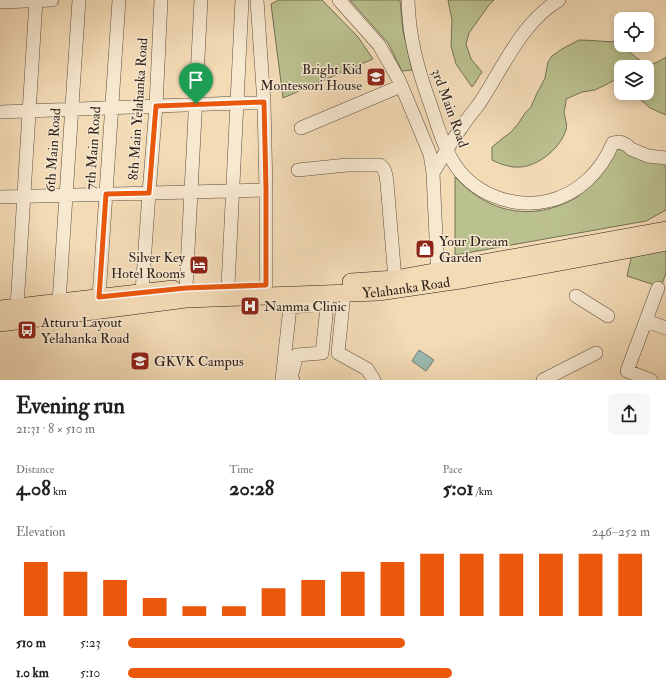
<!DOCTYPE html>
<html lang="en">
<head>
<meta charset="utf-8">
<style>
	:root { --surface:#fff; --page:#f6f6f6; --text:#222; --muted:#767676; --accent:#ea580c }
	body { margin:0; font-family:"IM FELL Double Pica",serif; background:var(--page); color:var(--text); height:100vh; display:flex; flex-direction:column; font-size:15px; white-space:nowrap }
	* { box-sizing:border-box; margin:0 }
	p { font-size:13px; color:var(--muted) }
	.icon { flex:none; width:22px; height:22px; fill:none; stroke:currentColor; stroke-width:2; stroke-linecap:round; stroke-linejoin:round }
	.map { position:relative; height:380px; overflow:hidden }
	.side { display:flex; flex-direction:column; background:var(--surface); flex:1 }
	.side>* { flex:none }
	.buttons { position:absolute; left:614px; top:12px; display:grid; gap:8px }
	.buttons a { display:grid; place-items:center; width:40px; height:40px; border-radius:8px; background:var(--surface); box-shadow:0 2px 10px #0003; font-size:20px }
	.pin { position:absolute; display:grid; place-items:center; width:34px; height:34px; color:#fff; margin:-41px -17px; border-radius:50% 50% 50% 0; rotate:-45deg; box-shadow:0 0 4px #0007 }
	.pin .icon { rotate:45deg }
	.round { display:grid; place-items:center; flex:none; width:42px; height:42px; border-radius:8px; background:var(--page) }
	.overview { display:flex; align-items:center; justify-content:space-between; height:68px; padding:0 16px }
	h1 { font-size:22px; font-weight:800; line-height:30px }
	.metrics { display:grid; grid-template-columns:repeat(3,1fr); gap:6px; height:68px; padding:4px 16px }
	.metrics div { display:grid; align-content:center }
	.metrics b { font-size:20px; font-weight:800 }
	.metrics small { font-size:11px; font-weight:400 }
	.metrics p { font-size:11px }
	.chart { height:112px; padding:8px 16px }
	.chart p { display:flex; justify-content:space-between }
	.chart svg { width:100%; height:72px; margin-top:4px; stroke:var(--accent); stroke-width:6 }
	ul { padding:0 16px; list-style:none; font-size:13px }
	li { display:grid; grid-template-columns:64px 48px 1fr; align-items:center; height:30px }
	li i { height:10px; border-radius:5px; background:var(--accent) }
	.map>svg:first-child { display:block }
	.green { fill:#bac08e; stroke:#737054 }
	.water { fill:#9cbab2; stroke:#6f7c75 }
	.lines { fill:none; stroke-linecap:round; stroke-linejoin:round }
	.minor-casing { stroke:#5e4e41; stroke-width:14 }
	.major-casing { stroke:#2c1f1a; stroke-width:18 }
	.minor { stroke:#f7e8d0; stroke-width:13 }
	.major { stroke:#f3dbb6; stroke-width:17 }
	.route-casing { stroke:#fff; stroke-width:8 }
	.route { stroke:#ea580c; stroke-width:5 }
	.labels { text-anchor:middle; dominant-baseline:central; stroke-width:3; stroke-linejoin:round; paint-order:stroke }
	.poi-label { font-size:14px; fill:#2c1f1a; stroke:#f7e8d0; text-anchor:start }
	.street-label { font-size:14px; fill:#2c1f1a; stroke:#f7e8d0 }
</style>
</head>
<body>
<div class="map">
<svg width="666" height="380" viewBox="0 0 666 380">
	<rect width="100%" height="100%" fill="#f3dbb6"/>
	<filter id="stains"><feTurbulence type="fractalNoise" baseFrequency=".005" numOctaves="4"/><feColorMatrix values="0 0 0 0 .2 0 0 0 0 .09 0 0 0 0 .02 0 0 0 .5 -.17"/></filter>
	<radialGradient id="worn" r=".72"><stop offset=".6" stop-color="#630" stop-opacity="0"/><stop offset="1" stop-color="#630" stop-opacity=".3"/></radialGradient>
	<path class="green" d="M279,0H322L358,37L373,59L283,98L271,4Z
		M350,0H400L403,31L412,70L402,71L388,43Z
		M448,0H494L489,5L469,33L466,44L471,59L482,72C478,77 476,82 472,87L456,64L451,46L452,20Z
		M579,40C592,40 606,42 620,42L621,45H622C631,53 642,66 655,63C658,62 663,59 666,57V115L650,108L633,93H647V67H621V77L595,90L582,92L566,99C566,103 565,107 564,111C564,117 568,124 566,130C560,148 539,166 520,167C511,168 500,164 492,160V147L503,138L510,133L518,124L525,113L531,107L537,93L545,78L548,62L552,56L562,49Z
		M620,147L664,162L666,167V210L646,221L455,255V177C483,207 518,220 558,206C566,203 576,199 582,193C585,189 588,184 591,180C599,170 606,160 613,151Z
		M666,246V273L661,287L627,276L632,254Z"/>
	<path class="water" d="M419,350L434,360L426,371L412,361Z"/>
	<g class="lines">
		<g class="minor-casing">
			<path id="minor" d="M257,0L264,103L266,190V285
				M339,0L379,45L399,80L430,154L433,173L438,280
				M408,0C409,39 418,70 431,106C437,124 442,143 452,160C471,193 511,209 548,201C579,194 601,171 613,143L620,142L627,145L631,149L648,156L666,158
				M0,2L52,0
				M0,112L237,103H264
				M301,128L401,86
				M298,170L347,165H380C386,169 386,176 387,183L395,279
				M433,173C442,158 450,143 461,128C466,120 473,112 479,104C503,68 521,23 559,0
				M0,197L266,190
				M228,286L242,0
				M186,288L201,0
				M142,292L149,193L156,106L161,0
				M344,293L338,353L367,369L374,380
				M576,296L608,316
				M99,297L119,0
				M59,302L79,0
				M17,307L36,0
				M646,321L666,328
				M282,380L290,307L326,304
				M293,380L291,377L297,355L322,353L326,316L327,294
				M543,380L596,353
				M651,380L627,371L658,288"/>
		</g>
		<g class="major-casing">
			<g id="major">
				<path d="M351,282L395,279L666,230"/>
				<path d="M0,309L173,289"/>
				<path id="s1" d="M0,323L186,299L378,292L467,279L626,250L666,242"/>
			</g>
		</g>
		<use href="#minor" class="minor"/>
		<use href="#major" class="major"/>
	</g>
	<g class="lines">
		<g class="route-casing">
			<path id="route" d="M264,102L266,190V285L186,288L99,297L106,194L149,193L156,106Z"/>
		</g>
		<use href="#route" class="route"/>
	</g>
	<defs>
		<g id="school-square" transform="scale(1)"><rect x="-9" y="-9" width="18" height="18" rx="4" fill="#8f2418" stroke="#f7e8d0"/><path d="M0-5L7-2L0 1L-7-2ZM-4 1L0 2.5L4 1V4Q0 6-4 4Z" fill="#fff"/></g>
		<g id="shop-square" transform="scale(1)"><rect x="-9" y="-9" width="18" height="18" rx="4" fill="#8f2418" stroke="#f7e8d0"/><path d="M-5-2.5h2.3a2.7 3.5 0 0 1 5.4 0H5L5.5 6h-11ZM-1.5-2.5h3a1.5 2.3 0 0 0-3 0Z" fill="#fff"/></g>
		<g id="hotel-square" transform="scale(1)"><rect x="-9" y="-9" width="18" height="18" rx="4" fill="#8f2418" stroke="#f7e8d0"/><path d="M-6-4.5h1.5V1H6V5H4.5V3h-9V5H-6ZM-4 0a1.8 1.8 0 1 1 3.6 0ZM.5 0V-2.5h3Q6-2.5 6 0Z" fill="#fff"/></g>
		<g id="hospital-square" transform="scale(1)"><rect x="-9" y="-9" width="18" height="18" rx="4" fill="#8f2418" stroke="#f7e8d0"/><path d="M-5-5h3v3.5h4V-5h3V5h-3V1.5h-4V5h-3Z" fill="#fff"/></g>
		<g id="bus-square" transform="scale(1)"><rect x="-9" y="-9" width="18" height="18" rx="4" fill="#8f2418" stroke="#f7e8d0"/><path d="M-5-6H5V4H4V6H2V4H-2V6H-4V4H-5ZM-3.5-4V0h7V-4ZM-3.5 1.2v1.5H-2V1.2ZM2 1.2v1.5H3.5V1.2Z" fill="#fff"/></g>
		<g id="university-square" transform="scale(1)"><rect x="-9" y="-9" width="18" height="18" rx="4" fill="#8f2418" stroke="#f7e8d0"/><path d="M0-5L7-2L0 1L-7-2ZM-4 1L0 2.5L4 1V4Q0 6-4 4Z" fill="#fff"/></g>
	</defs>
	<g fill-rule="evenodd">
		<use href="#school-square" x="376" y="77"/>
		<use href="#shop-square" x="425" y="249"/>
		<use href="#hotel-square" x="199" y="265"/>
		<use href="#hospital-square" x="250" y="306"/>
		<use href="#bus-square" x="27" y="330"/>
		<use href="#university-square" x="140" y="361"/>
	</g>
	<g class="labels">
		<g class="poi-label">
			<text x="362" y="69" text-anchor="end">Bright Kid<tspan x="362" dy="16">Montessori House</tspan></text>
			<text x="439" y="241">Your Dream<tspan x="439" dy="16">Garden</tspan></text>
			<text x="185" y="257" text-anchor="end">Silver Key<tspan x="185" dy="16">Hotel Rooms</tspan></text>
			<text x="264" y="306">Namma Clinic</text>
			<text x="41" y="322">Atturu Layout<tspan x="41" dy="16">Yelahanka Road</tspan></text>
			<text x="154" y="361">GKVK Campus</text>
		</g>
		<g class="street-label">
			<text transform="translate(450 108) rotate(70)">3rd Main Road</text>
			<text transform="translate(138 109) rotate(-86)">8th Main Yelahanka Road</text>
			<text transform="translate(93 148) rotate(-86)">7th Main Road</text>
			<text transform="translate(53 150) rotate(-86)">6th Main Road</text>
			<text stroke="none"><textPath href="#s1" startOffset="408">Yelahanka Road</textPath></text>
		</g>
	</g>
	<rect width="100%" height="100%" filter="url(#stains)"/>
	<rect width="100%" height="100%" fill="url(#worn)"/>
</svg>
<div class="buttons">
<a><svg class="icon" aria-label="locate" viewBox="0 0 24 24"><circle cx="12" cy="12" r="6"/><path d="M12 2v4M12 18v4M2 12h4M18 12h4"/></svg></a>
<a><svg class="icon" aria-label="layers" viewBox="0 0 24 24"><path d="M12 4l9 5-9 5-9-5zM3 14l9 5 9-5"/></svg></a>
</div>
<div class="pin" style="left:196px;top:104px;background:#1e9e55"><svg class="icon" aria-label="arrive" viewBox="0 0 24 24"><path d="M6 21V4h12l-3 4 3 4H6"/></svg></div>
</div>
<section class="side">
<div class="overview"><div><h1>Evening run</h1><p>21:31 · 8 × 510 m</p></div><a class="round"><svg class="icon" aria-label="share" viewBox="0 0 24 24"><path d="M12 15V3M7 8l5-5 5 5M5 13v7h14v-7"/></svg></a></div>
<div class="metrics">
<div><p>Distance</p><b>4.08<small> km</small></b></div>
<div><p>Time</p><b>20:28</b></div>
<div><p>Pace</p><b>5:01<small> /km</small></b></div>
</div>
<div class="chart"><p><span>Elevation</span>246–252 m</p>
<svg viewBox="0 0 160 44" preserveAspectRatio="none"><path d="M5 44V11M15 44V17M25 44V22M35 44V33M45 44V38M55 44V38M65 44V27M75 44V22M85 44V17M95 44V11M105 44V6M115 44V6M125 44V6M135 44V6M145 44V6M155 44V6"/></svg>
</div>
<ul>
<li><b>510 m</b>5:23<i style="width:53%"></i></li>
<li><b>1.0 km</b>5:10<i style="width:62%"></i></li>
</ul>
</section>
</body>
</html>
